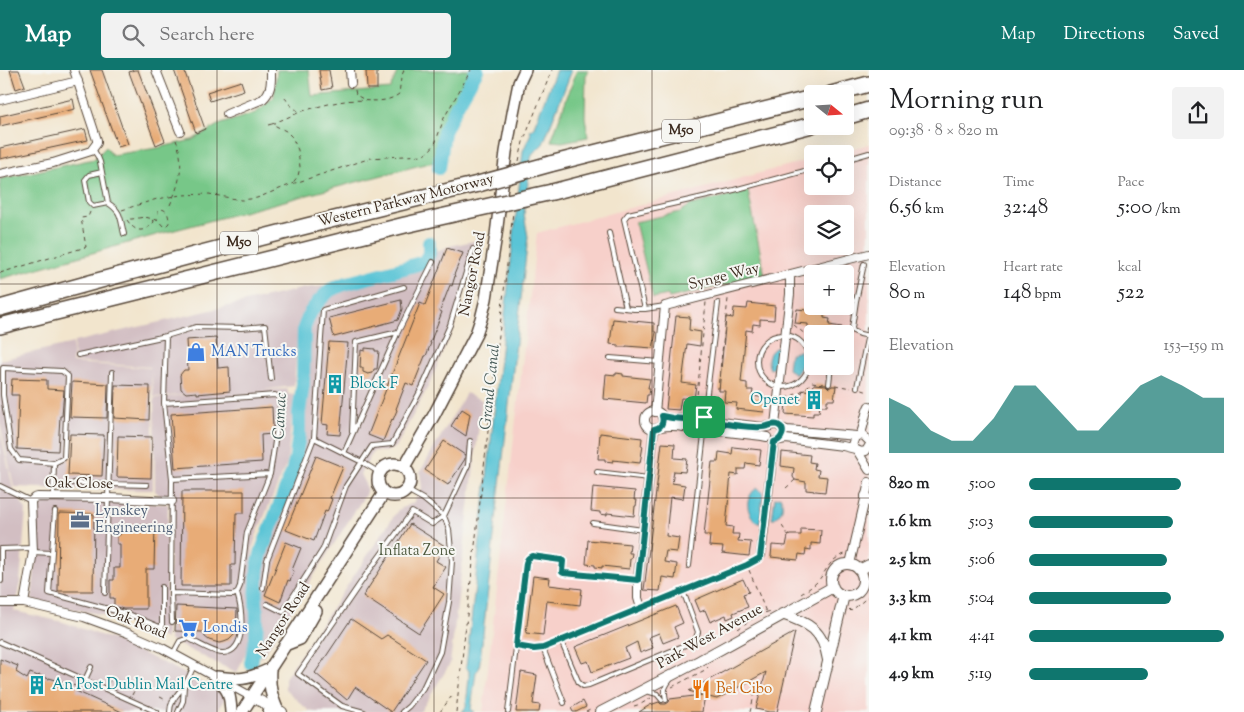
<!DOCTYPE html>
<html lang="en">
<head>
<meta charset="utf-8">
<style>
	:root { --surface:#fff; --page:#f2f2f2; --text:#202124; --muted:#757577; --accent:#0f766e }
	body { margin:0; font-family:"Sorts Mill Goudy",serif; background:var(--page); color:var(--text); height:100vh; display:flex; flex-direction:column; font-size:19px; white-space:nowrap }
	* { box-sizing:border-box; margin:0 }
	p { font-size:16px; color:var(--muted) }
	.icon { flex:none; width:28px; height:28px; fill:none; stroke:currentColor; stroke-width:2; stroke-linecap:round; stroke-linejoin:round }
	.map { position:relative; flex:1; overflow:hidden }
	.panel { display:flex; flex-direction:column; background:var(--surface); width:375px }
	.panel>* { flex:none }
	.needle { width:32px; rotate:108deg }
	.controls { position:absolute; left:804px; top:15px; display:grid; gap:10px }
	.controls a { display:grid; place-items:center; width:50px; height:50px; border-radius:5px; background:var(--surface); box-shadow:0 5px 20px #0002; font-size:25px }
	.pin { position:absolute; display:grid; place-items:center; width:42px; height:42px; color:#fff; margin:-21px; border-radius:10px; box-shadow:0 2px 8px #0006 }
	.round { display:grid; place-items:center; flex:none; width:52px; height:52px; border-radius:5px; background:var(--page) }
	.headline { display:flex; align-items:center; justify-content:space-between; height:85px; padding:0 20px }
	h1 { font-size:28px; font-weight:600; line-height:38px }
	.metrics { display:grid; grid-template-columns:repeat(3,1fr); gap:8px; height:85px; padding:5px 20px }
	.metrics div { display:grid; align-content:center }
	.metrics b { font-size:21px; font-weight:600 }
	.metrics small { font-size:14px; font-weight:400 }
	.metrics p { font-size:14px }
	.chart { height:140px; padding:10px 20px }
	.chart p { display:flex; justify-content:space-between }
	.chart svg { width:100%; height:90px; margin-top:5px; fill:var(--accent); opacity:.7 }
	ul { padding:0 20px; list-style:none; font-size:16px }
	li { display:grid; grid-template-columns:80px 60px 1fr; align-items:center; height:38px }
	li i { height:12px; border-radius:6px; background:var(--accent) }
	header { display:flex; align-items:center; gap:30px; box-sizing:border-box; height:70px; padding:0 25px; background:var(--accent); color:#fff }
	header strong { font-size:24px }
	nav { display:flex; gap:28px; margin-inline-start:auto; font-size:18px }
	.search { width:350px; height:45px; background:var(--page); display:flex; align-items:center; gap:12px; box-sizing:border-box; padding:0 18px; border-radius:5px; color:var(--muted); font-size:19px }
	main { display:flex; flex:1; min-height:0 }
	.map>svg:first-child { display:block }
	.built { fill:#f7d0ca; fill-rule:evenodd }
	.industrial { fill:#d2bec2 }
	.green { fill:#77c788; stroke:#597853 }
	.water { fill:#5ac4d6; stroke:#4a777a }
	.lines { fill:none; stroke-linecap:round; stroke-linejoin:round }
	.river { stroke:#5ac4d6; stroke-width:14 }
	.building { fill:#e8ac77 }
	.service-casing { stroke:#564638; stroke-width:6 }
	.minor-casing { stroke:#564638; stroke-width:10 }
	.tertiary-casing { stroke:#564638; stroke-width:12 }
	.secondary-casing { stroke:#564638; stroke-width:14 }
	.motorway-casing { stroke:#564638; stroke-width:18 }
	.path { stroke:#564638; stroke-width:1; stroke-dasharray:4 4; stroke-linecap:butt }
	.service { stroke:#fff; stroke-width:4 }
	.minor { stroke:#fff; stroke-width:8 }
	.tertiary { stroke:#fff; stroke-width:10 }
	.secondary { stroke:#fff; stroke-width:11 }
	.motorway { stroke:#fff; stroke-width:15 }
	.motorway-bridge-casing { stroke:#564638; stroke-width:18; stroke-linecap:butt }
	.motorway-bridge { stroke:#fff; stroke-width:15 }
	.route-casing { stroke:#fff; stroke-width:10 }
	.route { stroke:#0f766e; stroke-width:6 }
	.grid { fill:none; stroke:#3b2a1e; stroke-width:1; stroke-opacity:0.55 }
	.labels { text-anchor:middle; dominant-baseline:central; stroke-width:4; stroke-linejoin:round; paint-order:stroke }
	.shield { fill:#f6f6f2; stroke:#73675e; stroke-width:1 }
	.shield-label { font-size:14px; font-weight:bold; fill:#3b2a1e }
	.street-label { font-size:15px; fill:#3b2a1e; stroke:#f6f6f2 }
	.shop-label { font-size:15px; fill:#366cbe; stroke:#f6f6f2; text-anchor:start }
	.culture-label { font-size:15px; fill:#0d838f; stroke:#f6f6f2; text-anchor:start }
	.service-label { font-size:15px; fill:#4e5e75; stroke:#f6f6f2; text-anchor:start }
	.park-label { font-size:15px; fill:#4d593e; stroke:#f6f6f2 }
	.food-label { font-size:15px; fill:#c56008; stroke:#f6f6f2; text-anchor:start }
	.water-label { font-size:16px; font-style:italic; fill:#445855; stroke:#f6f6f2 }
</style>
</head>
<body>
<header>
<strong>Map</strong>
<div class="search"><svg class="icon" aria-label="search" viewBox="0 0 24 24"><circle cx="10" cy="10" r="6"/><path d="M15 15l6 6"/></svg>Search here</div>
<nav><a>Map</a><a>Directions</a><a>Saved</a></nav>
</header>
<main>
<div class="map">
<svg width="869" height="642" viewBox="0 0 869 642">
	<rect width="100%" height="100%" fill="#f6f6f2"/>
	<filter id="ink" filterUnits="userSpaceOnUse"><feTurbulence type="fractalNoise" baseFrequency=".02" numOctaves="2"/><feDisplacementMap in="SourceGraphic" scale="10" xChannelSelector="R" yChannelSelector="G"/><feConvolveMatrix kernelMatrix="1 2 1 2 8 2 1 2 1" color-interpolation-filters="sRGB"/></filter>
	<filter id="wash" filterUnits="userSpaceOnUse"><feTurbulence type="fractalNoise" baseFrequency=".0096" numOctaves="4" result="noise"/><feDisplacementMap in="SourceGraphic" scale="20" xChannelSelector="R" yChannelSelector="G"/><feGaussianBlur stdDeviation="1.12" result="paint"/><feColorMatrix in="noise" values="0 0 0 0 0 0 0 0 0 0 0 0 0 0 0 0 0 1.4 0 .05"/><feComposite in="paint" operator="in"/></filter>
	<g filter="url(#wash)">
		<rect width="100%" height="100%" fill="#f2e5cd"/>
		<path class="built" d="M869,74V642H483L537,163L812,89V116H845V84H832ZM812,144H845V176H812ZM812,204H845V236H812ZM812,264H845V296H812Z"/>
		<path class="industrial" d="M478,170L455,254L428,317L396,377L385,382L374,381L360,404L367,418L365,425L261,589L260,540L261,497L299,390L312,250L322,236L335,222L424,196L430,191L434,182L450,176Z
			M324,216L303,246L298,258L294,316L261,320L288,319V324L294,325L287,393L256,466L253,477L250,523V567L246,582L237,603L169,570L170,434L155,421L154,328L211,323L154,327L151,303L153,359V420L67,419L14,417L0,353V290L73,273L72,293L150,298V297L73,292L74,272L305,218Z
			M466,323L482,330L450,594L420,642H314L308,640L285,619V608L398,440L413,433L422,418L420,402Z
			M0,360L13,418L26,440L20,513L14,541L63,552L114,570L172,597L226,626L217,642H0Z
			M42,431L168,434L166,569L122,549L32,530L36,485V442Z"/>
		<path class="green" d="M277,0H309L312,26L390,19L398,0H474L442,61L437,96L434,92L417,96L156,165L0,209V109L94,89L106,77L112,85L157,78L192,70L218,55L255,43L274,27Z
			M577,0H588L586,5L585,47L588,67L562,72L551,71Z
			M748,121L765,206L669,228L668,225L653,228L635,152L680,142L691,135Z"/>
		<path class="water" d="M556,0H572L543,74L533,83L531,88L524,144L528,167L479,599L476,602L471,639L474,642H462L466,637L469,608V601L466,597L523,81L531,63L530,60L533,59Z
			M779,276L776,297L770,299C766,289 768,281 779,276Z
			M799,280C803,289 803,296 796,304L788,299L790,284L797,282Z
			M757,418L763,423L760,454C746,446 743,428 757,418Z
			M780,426C785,436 782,445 772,449L775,428Z"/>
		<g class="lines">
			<path class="river" d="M439,98L444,62L456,37L477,0
				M251,593L256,568L257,548L256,530L258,497L262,480L292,403L296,386L299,364V343L303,314L304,258L310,243L319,231L330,220L344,214L404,198L424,192L429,184V173"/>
		</g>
		<g id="blocks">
			<path class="building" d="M10,0H19L25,16L16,19Z
				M90,0H102L128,74L118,77Z
				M134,0H138L165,71L156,75L129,2Z
				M174,0H184L205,59L196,63Z
				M319,0H329L332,18L322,20Z
				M366,1H377V19H367Z
				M241,11L244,20L210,31L207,22Z
				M73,29L75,39L0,56V46Z
				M85,59L88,70L0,89V78Z
				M447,178L463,183L454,205L455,206L452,216L450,215L440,241L442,242L430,273H431L426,286H425L413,316L406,313L396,339L397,340L393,350L392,349L383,371L368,365L420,233L425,235Z
				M401,230L402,239L398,250L334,267L329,248Z
				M748,233L775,236L774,250L760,249V255L753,254L752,261L746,260L741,312L747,313V320H753L752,326L766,328L764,342L736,339L737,333L724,332L725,321H719L726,247L733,248L734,238L747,239Z
				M797,239L824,242V248L830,249L829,255L842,257L841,264H808V254L795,253Z
				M676,246L690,247L689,260L701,262L700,276L687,274L682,313L696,315L694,329L681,328L679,340L666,339Z
				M613,249L654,253V262H656L653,278L626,276V277H618V275L610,274Z
				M216,268L218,298L229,297L230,321L197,324V322L186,323L181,319L180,305L184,300H188L186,270Z
				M329,272L348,273L340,365L327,364L328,355L322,354Z
				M365,278L375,279V281H379L377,299H374L373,303L368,304L363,302V298H360L361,280L365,281Z
				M616,303L623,304V306L650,309L648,318H650L649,325H647L646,333L604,329L606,304L616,305Z
				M12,309L47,310V319L64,320L62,346H60L58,381L17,379L19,325H11Z
				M72,312L108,314L107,348L70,347Z
				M814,314L826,315L829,318L832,316H836L834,330H827V336H820L819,342H813V346L785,344L786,331L800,333L802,322L804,320L813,321Z
				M115,315L150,316L149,350L114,348Z
				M272,337L273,359L272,364L261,365L262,392L175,398L171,344Z
				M462,339L470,344L466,366L451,356Z
				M600,363L642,368L641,376H643L640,393L613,390V392L605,391V389H598Z
				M70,364L104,365L102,406L68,405Z
				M118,366L152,367L151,408L117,407Z
				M444,371L465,385V389L448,415L425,400Z
				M662,373L675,374L674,388L687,389L685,402L674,401L672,413L685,415L683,429L670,427L666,466L679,468L677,482L666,481L664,492L677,494L675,509L662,507L660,521L644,520Z
				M733,377L761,380L759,395L746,393L745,399H738V405L731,404L726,456L733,457L732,464H739L738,471L751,472L749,486L722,483L723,477L709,476L710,465H704L712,392H718L719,382L732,384Z
				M782,382L810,385L809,392L815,393L814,399L819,400L818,406L827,407L825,422L806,420V412L795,410L793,407L794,398L781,396Z
				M316,386L343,397L330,428L332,429L327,442L325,441L314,471L286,460Z
				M593,417L635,421L634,430H637L636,436H635L634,446L607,443V445L600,444V442L591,441Z
				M182,421H244V443H236L235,495H231V516H181Z
				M59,443L94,444L93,521H58Z
				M410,454L445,476L436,491L446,497L433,517L444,524L419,563L363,526Z
				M121,455H155L154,499H146V539H123L114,536V528H110V510H114V498H120V474H117V465H120Z
				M801,459L821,460L820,474L811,473V480L806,479L805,485L799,484L798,490L771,487L772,475L786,476L788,466L790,465H801Z
				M588,470L630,474L629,483H632L631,489H630L629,499L602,496V498L595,497V495L586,494Z
				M286,472L301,478L292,500L294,501L290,511L288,510L280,532L265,525Z
				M533,506L550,508L549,515L582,519L580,535L547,531L543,565L526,563Z
				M743,509L749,522L743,524L748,537L733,543L734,546L727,549L726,545L710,552L705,540L700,542L695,530Z
				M176,536L237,539L236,563L229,570L224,572L219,573L209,570L205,567L203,562L175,561Z
				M676,536L683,553L674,557L678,567L663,573L659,563L649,567L653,578L640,583L637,572L625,578L629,588L592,602L588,591L582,593L575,577Z
				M351,549L381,569L387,565L426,590L391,642L355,617L347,630L315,603Z
				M795,562L777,642H769L756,639L766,602L717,629L705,626L702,642H639L650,635L659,632L661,634H666L669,632L670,629L702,625L689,621Z
				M0,589L18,596L16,602L27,609L30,603L38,606L39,605L49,609V608L70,614L78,617L76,621L122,642H0Z
				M521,602L537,605L533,634L540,635L539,642H516Z
				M583,631L586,637L576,642H573L571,638Z"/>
		</g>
	</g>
	<g filter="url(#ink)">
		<use href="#blocks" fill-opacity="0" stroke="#564638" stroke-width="1"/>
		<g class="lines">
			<g class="service-casing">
				<path id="service" d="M93,79L98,87L100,92L108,133L93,136L89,132L85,110L89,105L102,102
					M845,90L869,83
					M108,133C122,142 120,148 124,164
					M609,163L626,238
					M845,204L846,200
					M845,230L856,231L852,258L853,261L860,264L869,266
					M856,231L864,194
					M665,236L645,239L624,149L628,144L734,120L812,99
					M615,237L634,239H645
					M757 291a26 26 0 1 1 52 0a26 26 0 1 1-52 0Z
					M166,266L196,257L241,258L265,256L271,309
					M78,285L166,266L164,333L172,409L171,523L172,552
					M610,288L660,292
					M829,314L831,296
					M857,317L869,259
					M164,333L275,325L280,328L281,332L270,404L247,462L240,516L237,523L233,525L171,523
					M704,347L718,233
					M352,362L356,272L398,262
					M314,368L362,392L380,403
					M344,383L398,262L433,192
					M597,402L649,408
					M172,409L270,404
					M74,413L147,415
					M0,416L31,431
					M53,427L54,393L19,390L11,379L3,325V298L62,301L68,306L64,388L54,393
					M55,441L49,523L131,545L162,558V517
					M593,453L643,460
					M33,482L51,483
					M689,496L704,364
					M0,511H1V479L32,478
					M263,518L267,490L314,368L323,240L404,217
					M105,523L112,302
					M267,534L283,542L323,479L346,416L372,376L392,374L422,318L450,255L473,179
					M561,571L579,613L583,616L589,615L695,571L698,562L683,521
					M0,572L157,642
					M516,576L534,579L543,578L747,495L760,488L761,485
					M543,578L564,633
					M173,584L180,571L188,568C195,572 217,584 223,583C248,582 242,539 237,523
					M85,610L91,597
					M646,621L657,624L662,630
					M666,630C664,620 664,618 670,610
					M170,642C170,631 177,625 183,617C188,611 191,602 194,595
					M178,642L183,631L184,616
					M364,642L342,636L298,604L366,505L412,442L432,454L444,446L468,395L470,371
					M402,642L409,636L423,618L440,582L449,532L452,491L449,459L444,446L423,429L407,420
					M508,642L527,489L532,486L561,490L563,491L562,502L564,503L637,510"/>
			</g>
			<g class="minor-casing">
				<path id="minor" d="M156,0L180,61
					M350,0L351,13
					M0,30L78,11
					M227,44L263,29C272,21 271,11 271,0
					M0,104L53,93L91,81L97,73V70L74,0
					M645 350a9 9 0 1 1 18 0a9 9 0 1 1-18 0Z
					M655,342L665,236L869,184
					M694 355a9 9 0 1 1 18 0a9 9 0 1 1-18 0Z
					M662,347L672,349L696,350
					M711,351L763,357L771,356
					M775,355L790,224V205
					M660,357C672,355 684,356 696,360
					M781,358L787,360L857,366
					M710,360L762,366L767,367
					M860,365C865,356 864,345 869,336
					M780,370L786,369L843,376L855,379
					M869,371L864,366L860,365L855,367L852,375L855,379L861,382L866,381L869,376
					M858,382L869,400
					M761,485L774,372
					M850,494L869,412
					M0,533H24L84,547L128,563L162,578L252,627
					M24,533L33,482L31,431L34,428L38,427L109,428L172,431
					M641,538L638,528V510L654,359"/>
			</g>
			<g class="tertiary-casing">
				<path id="tertiary" d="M866,426L869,431
					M831 510a16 16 0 1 1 32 0a16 16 0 1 1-32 0Z
					M859,500L869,495
					M782,544C809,553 823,560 828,590
					M252,627L282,642
					M601,642L699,591L833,517
					M816,642L844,525"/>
			</g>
			<g class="secondary-casing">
				<path id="secondary" d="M378 410a16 16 0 1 1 32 0a16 16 0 1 1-32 0Z
					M404,397L434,345L476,264L481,249L486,229L496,165L506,82L513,43L519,13L525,0
					M285,575L300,569L316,541
					M217,607C240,610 246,610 268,600
					M217,607C229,622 230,623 231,642
					M242,642L384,423
					M269,642L277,639C271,625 269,615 270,599"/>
			</g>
			<g class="motorway-casing">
				<path id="motorway" d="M831,24L869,14
					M845,47L869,40
					M550,94L812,28
					M552,122L812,55
					M0,238C159,193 318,152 478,114
					M0,256L405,155L467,141"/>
			</g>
			<path class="path" d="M355,20L356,25L365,30
				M285,27L288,33L299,42C314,38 329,33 345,31C364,28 383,36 399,24L401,8L404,0
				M272,54L298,43
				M268,55L272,54L286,61L292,67L298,80L300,97L298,106L292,114
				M519,91L523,72L552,0
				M170,135C180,113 185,93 176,70
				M122,140L157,129L181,125L209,124L241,130L250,129L257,128L292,114L371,88L385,87L424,85L430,80L435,74L444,48L471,0
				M127,150C135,162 143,164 154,152L153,149L145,147L132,149H128
				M154,150L157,149L158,141L160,139C168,139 169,147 169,153L166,156H163L157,149
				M0,203L86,177L81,148L88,147L90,142
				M794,255L812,270
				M835,315L851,318
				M862,320L869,322
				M785,328C796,325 805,320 812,312L824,314
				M699,337H696L706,232
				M718,344L716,341V336L728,229
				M786,418L795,410
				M782,456L789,466
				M749,500L766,542
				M801,524C807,520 812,517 817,512C827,501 829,489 845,484
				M849,539L851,541L869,526
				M738,559L757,545L771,541
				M108,614L112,606
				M672,617L705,600L708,597
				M132,625L136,617
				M160,627L166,630
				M634,636L641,634L651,628
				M440,642L451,627L456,626
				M456,642L513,142
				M586,642L592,639
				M750,642L757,614"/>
			<use href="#service" class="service"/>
			<use href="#minor" class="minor"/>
			<use href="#tertiary" class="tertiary"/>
			<use href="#secondary" class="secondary"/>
			<use href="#motorway" class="motorway"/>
			<g class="motorway-bridge-casing">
				<path id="motorway-bridge" d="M478,114L550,94
					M467,141L552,122"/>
			</g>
			<use href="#motorway-bridge" class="motorway-bridge"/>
		</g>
	</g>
	<g class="lines" filter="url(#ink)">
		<g class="route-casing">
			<path id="route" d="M662,346L672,348L696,350C701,346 707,345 711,351C726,354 747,358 762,357C767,357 773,353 778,355C787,359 782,370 774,372L760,488L747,495L543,578L534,579L516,576L526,493C527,489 528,488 532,486L561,490L563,491L562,502L564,503L638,510L654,359C661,358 664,353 662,346Z"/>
		</g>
		<use href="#route" class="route"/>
	</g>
	<path class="grid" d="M217,0V642M434,0V642M652,0V642M0,214H812M845,214H869M0,428H869"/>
	<defs>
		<g id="shop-bare" transform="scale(1.5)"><path d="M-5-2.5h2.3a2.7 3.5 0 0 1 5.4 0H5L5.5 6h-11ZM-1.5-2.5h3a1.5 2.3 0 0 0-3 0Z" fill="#3f7fe0" stroke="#f6f6f2" stroke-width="2.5" paint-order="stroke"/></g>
		<g id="building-bare" transform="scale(1.5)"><path d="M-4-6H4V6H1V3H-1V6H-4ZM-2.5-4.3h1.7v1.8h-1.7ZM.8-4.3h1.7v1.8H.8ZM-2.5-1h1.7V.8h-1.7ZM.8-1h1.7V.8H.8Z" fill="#0f9aa8" stroke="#f6f6f2" stroke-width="2.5" paint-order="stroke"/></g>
		<g id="office-bare" transform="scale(1.5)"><path d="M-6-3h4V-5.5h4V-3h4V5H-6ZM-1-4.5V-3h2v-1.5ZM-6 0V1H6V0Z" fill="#5c6f8a" stroke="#f6f6f2" stroke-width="2.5" paint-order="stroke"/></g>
		<g id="supermarket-bare" transform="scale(1.5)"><path d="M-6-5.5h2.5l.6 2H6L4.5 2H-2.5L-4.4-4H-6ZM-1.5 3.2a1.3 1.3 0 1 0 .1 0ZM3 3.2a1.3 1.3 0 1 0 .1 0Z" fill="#3f7fe0" stroke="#f6f6f2" stroke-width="2.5" paint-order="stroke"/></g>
		<g id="restaurant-bare" transform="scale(1.5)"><path d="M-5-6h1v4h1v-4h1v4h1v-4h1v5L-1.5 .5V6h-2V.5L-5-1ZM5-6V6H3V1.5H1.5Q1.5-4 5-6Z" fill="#e8710a" stroke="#f6f6f2" stroke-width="2.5" paint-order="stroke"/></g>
	</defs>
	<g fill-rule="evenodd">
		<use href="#shop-bare" x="196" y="282"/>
		<use href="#building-bare" x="335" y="314"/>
		<use href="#building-bare" x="814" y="330"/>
		<use href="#office-bare" x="80" y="450"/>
		<use href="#supermarket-bare" x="188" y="558"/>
		<use href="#building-bare" x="37" y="615"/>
		<use href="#restaurant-bare" x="701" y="619"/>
	</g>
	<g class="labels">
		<g class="shield">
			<rect x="662" y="49.5" width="38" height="23" rx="4"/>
			<rect x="220" y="161.5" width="38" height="23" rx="4"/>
		</g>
		<g class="shield-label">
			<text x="681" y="61">M50</text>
			<text x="239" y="173">M50</text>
		</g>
		<g class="street-label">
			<text transform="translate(406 131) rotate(-14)">Western Parkway Motorway</text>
			<text transform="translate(473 204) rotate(-79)">Nangor Road</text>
			<text transform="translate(724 207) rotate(-14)">Synge Way</text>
			<text transform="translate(79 414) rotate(1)">Oak Close</text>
			<text transform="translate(284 550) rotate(-57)">Nangor Road</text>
			<text transform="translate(136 553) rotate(22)">Oak Road</text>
			<text transform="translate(710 567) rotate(-29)">Park West Avenue</text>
		</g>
		<g class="shop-label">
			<text x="211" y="282">MAN Trucks</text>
			<text x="203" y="558">Londis</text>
		</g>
		<g class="culture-label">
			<text x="350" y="314">Block F</text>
			<text x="799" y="330" text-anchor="end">Openet</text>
			<text x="52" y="615">An Post Dublin Mail Centre</text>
		</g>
		<g class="service-label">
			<text x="95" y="441">Lynskey<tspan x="95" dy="17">Engineering</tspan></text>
		</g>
		<g class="park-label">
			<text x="417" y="481">Inflata Zone</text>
		</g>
		<g class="food-label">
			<text x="716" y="619">Bel Cibo</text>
		</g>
		<g class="water-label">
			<text transform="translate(491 317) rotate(-84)">Grand Canal</text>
			<text transform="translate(281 346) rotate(-87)">Camac</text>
		</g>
	</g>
</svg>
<div class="controls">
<a><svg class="needle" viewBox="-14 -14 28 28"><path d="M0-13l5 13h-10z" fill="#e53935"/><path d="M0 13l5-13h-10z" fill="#757577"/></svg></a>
<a><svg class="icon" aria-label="locate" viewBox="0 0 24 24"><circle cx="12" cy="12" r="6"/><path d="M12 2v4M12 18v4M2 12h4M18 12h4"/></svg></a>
<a><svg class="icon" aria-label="layers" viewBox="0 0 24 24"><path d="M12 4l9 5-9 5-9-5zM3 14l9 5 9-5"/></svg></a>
<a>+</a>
<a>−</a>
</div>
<div class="pin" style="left:704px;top:347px;background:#1e9e55"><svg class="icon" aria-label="arrive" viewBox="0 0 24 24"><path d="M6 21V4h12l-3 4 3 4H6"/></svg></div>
</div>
<section class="panel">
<div class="headline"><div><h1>Morning run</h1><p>09:38 · 8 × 820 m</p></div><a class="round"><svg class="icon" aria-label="share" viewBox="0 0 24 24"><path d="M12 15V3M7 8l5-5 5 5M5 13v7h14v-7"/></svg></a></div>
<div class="metrics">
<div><p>Distance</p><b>6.56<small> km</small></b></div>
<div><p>Time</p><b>32:48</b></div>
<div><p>Pace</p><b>5:00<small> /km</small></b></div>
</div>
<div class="metrics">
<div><p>Elevation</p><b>80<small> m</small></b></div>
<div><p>Heart rate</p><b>148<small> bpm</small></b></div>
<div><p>kcal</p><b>522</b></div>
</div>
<div class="chart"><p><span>Elevation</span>153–159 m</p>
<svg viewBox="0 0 160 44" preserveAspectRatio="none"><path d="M0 44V17L10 22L20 33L30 38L40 38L50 27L60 11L70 11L80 22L90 33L100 33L110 22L120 11L130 6L140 11L150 17L160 17V44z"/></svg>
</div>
<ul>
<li><b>820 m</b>5:00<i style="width:78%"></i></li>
<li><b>1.6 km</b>5:03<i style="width:74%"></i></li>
<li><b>2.5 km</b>5:06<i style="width:71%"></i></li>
<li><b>3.3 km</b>5:04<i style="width:73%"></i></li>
<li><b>4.1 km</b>4:41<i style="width:100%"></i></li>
<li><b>4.9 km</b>5:19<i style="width:61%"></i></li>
</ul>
</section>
</main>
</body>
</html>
